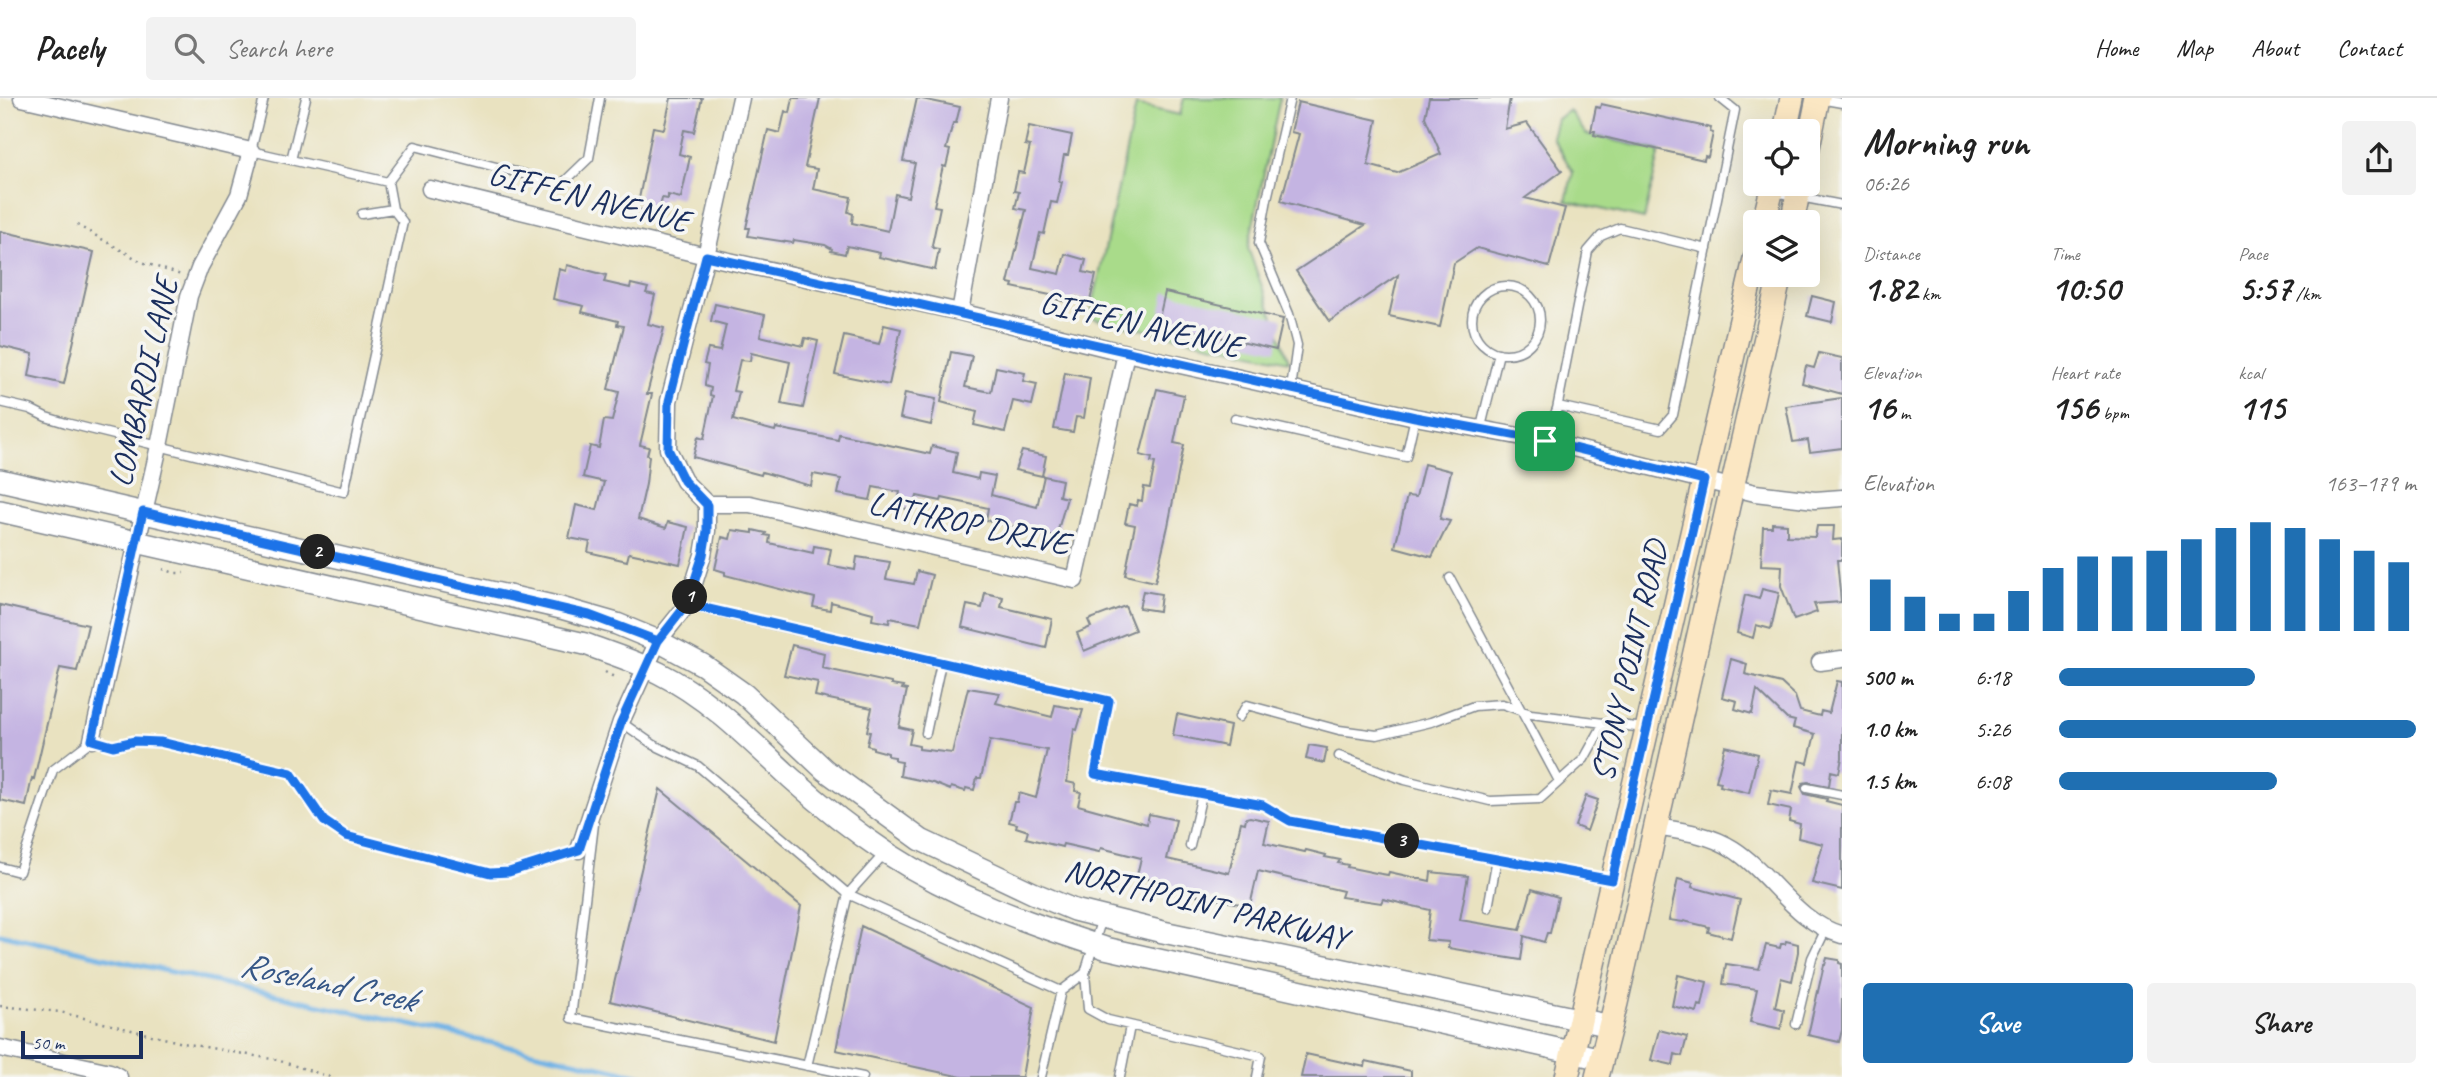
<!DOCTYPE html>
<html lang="en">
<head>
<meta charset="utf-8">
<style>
	:root { --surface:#fff; --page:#f2f2f2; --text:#222; --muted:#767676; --line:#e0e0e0; --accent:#1f6fb2 }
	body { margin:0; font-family:Caveat,sans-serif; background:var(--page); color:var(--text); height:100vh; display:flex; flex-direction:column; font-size:26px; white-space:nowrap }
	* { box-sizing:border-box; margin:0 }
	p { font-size:23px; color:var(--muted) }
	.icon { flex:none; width:38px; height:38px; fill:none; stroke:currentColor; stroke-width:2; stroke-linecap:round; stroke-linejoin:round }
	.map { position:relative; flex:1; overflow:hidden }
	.side { display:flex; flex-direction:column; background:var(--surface); width:595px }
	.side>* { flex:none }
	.controls { position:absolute; left:1743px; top:21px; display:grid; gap:14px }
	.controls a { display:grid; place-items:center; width:77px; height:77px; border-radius:7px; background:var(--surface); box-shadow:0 7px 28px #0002; font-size:35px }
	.scale { position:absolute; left:21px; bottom:18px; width:122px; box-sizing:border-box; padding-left:7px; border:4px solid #1b2f5e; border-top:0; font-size:19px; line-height:24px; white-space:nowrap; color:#1b2f5e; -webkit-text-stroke:5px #f6f6f2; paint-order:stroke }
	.pin { position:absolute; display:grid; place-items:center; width:60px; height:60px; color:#fff; margin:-30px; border-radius:14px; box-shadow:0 4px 10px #0006 }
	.km { position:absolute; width:35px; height:35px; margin:-18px; border-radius:50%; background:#222; color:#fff; font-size:19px; line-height:35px; text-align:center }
	.round { display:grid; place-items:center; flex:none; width:74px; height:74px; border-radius:7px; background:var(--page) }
	.headline { display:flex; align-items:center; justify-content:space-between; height:119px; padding:0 21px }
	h1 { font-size:38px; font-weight:700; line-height:52px }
	.stats { display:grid; grid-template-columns:repeat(3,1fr); gap:10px; height:119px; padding:7px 21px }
	.stats div { display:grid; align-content:center }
	.stats b { font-size:35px; font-weight:700 }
	.stats small { font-size:19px; font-weight:400 }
	.stats p { font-size:19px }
	.chart { height:196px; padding:14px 21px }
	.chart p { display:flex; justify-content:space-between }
	.chart svg { width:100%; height:126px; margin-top:7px; stroke:var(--accent); stroke-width:6 }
	.action { display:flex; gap:14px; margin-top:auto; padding:14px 21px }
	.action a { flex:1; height:80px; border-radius:7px; background:var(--accent); color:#fff; font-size:28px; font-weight:700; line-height:80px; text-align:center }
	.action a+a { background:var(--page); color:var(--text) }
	ul { padding:0 21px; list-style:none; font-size:23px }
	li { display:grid; grid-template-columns:112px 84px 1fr; align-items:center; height:52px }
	li i { height:18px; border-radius:9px; background:var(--accent) }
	header { display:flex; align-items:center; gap:42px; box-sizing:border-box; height:98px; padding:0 35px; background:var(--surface); border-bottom:2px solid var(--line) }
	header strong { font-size:33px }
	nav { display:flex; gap:38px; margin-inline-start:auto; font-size:24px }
	.search { width:490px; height:63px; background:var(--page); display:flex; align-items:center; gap:18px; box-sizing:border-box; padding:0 24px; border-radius:7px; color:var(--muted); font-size:26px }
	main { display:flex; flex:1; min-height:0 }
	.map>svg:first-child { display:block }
	.green { fill:#a9db8a; stroke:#628574; stroke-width:2 }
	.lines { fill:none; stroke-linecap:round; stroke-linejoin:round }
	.stream { stroke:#71b2e5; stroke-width:5 }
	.building { fill:#c4b4e2 }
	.service-casing { stroke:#82888f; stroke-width:11 }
	.minor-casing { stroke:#82888f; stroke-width:19 }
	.tertiary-casing { stroke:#82888f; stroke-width:24 }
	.secondary-casing { stroke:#82888f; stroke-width:26 }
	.path { stroke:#82888f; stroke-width:2.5; stroke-dasharray:2 5; stroke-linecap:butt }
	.service { stroke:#fff; stroke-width:8 }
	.minor { stroke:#fff; stroke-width:16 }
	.tertiary { stroke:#fff; stroke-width:21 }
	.secondary { stroke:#fbe7c3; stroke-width:23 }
	.route-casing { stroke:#fff; stroke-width:14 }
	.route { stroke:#1a73e8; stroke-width:9 }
	.labels { text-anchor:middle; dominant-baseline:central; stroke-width:7; stroke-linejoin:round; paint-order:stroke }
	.street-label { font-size:33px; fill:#1b2f5e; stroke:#f6f6f2 }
	.water-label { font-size:35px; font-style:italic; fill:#355686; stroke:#f6f6f2 }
</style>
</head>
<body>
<header>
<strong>Pacely</strong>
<div class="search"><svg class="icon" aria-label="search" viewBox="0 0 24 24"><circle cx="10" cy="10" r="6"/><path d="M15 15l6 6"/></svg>Search here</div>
<nav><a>Home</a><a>Map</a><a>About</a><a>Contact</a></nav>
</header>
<main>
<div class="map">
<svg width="1842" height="979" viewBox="0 0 1842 979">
	<rect width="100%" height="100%" fill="#f6f6f2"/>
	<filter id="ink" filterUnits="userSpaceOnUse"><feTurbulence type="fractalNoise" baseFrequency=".0143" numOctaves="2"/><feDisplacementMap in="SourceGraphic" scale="14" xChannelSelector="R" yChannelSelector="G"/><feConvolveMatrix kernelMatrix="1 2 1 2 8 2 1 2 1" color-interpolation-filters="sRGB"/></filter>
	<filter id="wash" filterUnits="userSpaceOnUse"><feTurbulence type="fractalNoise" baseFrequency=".00686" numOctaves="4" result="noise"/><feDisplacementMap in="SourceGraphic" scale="28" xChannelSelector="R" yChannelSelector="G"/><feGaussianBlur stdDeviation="1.57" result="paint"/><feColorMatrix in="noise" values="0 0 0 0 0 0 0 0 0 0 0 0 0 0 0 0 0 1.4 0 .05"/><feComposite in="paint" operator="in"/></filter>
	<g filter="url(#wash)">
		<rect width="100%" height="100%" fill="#e9e2c0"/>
		<path class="green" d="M1184,0H1280L1248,150L1289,263L1090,220L1136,7L1180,17Z
			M1569,12L1586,36L1660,53L1644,121L1566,103L1573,74L1552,39L1557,21Z"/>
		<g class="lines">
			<path class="stream" d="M0,836L646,979"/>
		</g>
		<g id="blocks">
			<path class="building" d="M671,0H702L694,34L684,32L679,56L690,59L681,100L668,97V101L662,100L659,116L637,111L653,29L664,31Z
				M793,0H820L805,69L817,71L813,91L851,99L848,114L853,116L852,125L888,133L895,96L908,99L911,84L915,65L903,63L917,0L960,9L956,25H953L946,51L950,52L946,69L943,68L934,108L940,109L932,147L933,150L939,151L935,172L879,159L880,155L847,148L845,156L831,153L832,151L825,147L794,142L793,145L748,138L750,130H746L768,32L780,35L785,13L790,15Z
				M1429,0H1510L1505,31L1527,25L1562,73L1525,100L1565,110L1549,169L1477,150L1454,165L1440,229L1389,218L1398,177L1330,223L1296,173L1365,127L1281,103L1299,36L1291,34L1298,4L1377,22L1368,67L1397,75L1441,56L1425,19Z
				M1601,6L1711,30L1710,34L1713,35L1708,59L1705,58L1704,62L1594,37L1595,33H1591L1596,9L1600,10Z
				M1029,28L1072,37L1068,57H1064L1059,83L1062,84L1057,105L1051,104L1044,136L1040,135L1032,170L1060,176L1065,156L1086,162L1083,174L1096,177L1090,203L1074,199L1072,205L1054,201L1055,198L1012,189L1013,186L1008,185L1026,112L1015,110L1019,94L1014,93L1018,74L1024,75L1030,48L1025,47Z
				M0,133L94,154L64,286L29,278L33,256L0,248Z
				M567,167L606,177L604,184L630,190L631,186L648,190L646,195L655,197L648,226L664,230L647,296H652L640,347L649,349L647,357L649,358L646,386L638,421L666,430L668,424L688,429L680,466L629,455L627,463L588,454L590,444L569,440L576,407L597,412L604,384L583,379L590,348L599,350L604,322L612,323L619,294L608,291L624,228L617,227L618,223L582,214L584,208L553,201L559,171L566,173Z
				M1165,194L1283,221L1276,252L1158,225Z
				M1812,198L1836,204L1832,224L1807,218Z
				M715,206L765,217L760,238L803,248L805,240L818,243L803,310L781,306L790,264L751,255L750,263L740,262L733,293L739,294L733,322L775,333L776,330L838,342L839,336L930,356L932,348L957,354L953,375L978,381L979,375L995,378L991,397L1037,409L1044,378L1062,382L1059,398L1067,400L1056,439L986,422L988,410L942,400L941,403L917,398L913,412L897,409L900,394L873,389L870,402L838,396L841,381L813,376L811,388L762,374L761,377L693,359L698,339L704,341L713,298L710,297L711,290L705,288V285L708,267L704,266L708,251L720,253L726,227L711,223Z
				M884,227L901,231L889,287L835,276L844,238L879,246Z
				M951,254L972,258L965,289L991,294L996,269L1025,275L1023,283L1037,286L1032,307L1013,303L1005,334L974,327L977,314L941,304Z
				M1819,255L1842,260V296L1802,285L1806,268L1814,270Z
				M1065,275L1090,280L1084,320L1076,319L1073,334L1054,331Z
				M1157,291L1184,297L1174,345L1184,347L1168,428L1155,484L1125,477L1135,427L1125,425L1129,406L1137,408L1138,402L1142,403L1144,389L1150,390L1155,365L1151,364L1152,360L1140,357Z
				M905,295L936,301L931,327L900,320Z
				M1842,300V350L1810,354L1808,342L1793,344L1786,308Z
				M1022,353L1046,358L1042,378L1015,372Z
				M1424,366L1451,373L1440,421L1450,423L1432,459L1395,449L1407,398L1416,399Z
				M1772,425L1787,426V438L1815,439L1817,428H1834L1833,442L1842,441V462H1837L1841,504L1814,506L1817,514L1794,522L1781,488L1782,468L1761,467L1763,429H1772Z
				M732,432L753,435V432L766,435L765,437L770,438L769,445L813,455L814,448L831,451L828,467L855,472L857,459L890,464L886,481L914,486L917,473L932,477L920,526L890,520L889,525L872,522L873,515L831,504L830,512L813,509L815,500L725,477V474L715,471L722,439L730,441Z
				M1762,491L1779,495L1771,531L1756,527L1753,540L1737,535L1745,497L1759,501Z
				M1143,493L1161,496L1159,513L1139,510Z
				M985,495L1003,499L1001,509L1052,521L1046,550L962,529L967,507L982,510Z
				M0,507L88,527L77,573L60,570L34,681L32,680L26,708L0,702Z
				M1125,508L1135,532L1084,553L1077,535L1091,529L1088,522Z
				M792,547L824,555L822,570L891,585V587L903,589L902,591L907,592L899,629L912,632L909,646L919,648V651L952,655L968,590L1000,595L996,605L1052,619L1055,607L1083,612L1077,632L1074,631L1067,684L1076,686L1075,693L1081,694L1078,707L1147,726L1149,716L1176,722L1167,761L1229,775L1241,724L1245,725L1246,720L1250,719L1269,723L1264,745L1305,754L1306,752L1326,757L1325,759L1340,762L1338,765L1348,767L1347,769L1376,775L1388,777L1389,774L1430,783L1431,774L1468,778L1460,822L1520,832L1532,791L1558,799L1550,835H1547L1544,844L1524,838L1521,862L1448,850L1449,844L1426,842L1430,812L1383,801L1381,805L1341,799L1343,793L1258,773L1250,808L1156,789L1157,784L1137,777L1141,760L1101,750L1099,754L1063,746L1062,749L1026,740L1028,733L1016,729L1017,726L1009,724L1014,704H1017L1019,695L1036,700L1047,652L990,642L981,680H977L974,692L966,690L965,693L951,689L950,692L933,685L900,678L902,664L895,663V659L888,658V655L873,651V649L867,647L870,634L867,633L872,610L815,598L818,584L784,577Z
				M1731,561L1747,566L1745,576L1781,585L1795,598L1800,613L1820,618L1821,613L1829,615L1837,583L1842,584V660L1839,675L1831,673L1829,688L1808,684L1803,685L1801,689L1805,696L1827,701L1826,703L1842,707V792L1812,785L1823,746L1798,740L1800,726L1789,723L1791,712L1768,707L1771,692L1792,696L1799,663L1808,665L1815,636L1793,630L1795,623L1787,621L1757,592L1752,616L1735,611L1737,603L1722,599Z
				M1177,616L1230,628L1226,648L1173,637Z
				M1309,647L1327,650L1324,665L1306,661Z
				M1725,648L1758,656L1749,695L1720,688L1721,684L1716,683Z
				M660,691L801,808L774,943L610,903Z
				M1586,698L1598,702L1587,733L1575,728Z
				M1678,781L1693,785L1692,789L1740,802L1731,840L1708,834L1709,829L1684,823L1683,824L1669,822Z
				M861,828L1034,909L1022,979H962L836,952Z
				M1786,843L1798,846V854L1792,883L1781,880L1775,909L1784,912L1781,931L1750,924L1757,891L1723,886L1726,866L1759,871L1766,847L1780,850L1781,846H1785Z
				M1827,860L1839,862V865L1842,866V932L1839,944L1808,937L1824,867H1825Z
				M1678,877L1707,884L1702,908L1699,907L1697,914L1672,908Z
				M1659,932L1687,939L1682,958L1675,956L1673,967L1651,962Z
				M1306,956L1365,969L1366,963L1411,973V979H1301Z"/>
		</g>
	</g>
	<g filter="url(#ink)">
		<use href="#blocks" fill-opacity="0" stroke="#82888f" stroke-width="2"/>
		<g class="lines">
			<g class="service-casing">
				<path id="service" d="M264,0L251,53L388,84L415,48L562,86L589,60L600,0
					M1290,0L1267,101L1259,145L1289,216L1297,247L1291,291
					M1820,1L1842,5
					M291,62L306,0
					M1774,94L1842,107
					M362,116L393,111
					M1472 222a34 34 0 1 1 68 0a34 34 0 1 1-68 0Z
					M0,304L30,311L46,319L66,325L344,394L403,124L393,111L388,84
					M1557,311L1588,153L1601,138L1620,130L1707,151
					M1235,320L1406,359L1415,319
					M1481,329L1499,255
					M1545,343L1558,308L1661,331L1673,317L1735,12L1720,0
					M1450,480L1559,683
					M687,507L1109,603L1095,676L1263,707L1290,723L1609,782
					M1239,619L1247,607L1339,632L1377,637L1431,624L1474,608L1502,606L1531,616L1644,630
					M621,624L654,647L698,668L848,796L807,968
					M926,635L941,565
					M1339,658L1405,682L1490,703L1540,701L1584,661L1604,625
					M1807,690L1842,697
					M594,726L571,920L863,979
					M1190,748L1202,696
					M884,756L848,796L1061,893L1085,875L1102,820
					M0,769L19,774L53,672L92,642L113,648L135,643L160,644L291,675L324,723L346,738L490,775L509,773L579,752
					M1488,810L1497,760
					M1085,875L1088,911L1108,922L1261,958L1257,979
					M1796,926L1812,860L1826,831
					M1041,979L1061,893
					M1120,979L1130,928"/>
			</g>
			<g class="minor-casing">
				<path id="minor" d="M22,0L251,53L239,97L200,169L189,198L159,348L92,642
					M430,91L706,158L960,214L1126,255L1415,319L1545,343L1755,395L1815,402L1842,400
					M960,214L999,0
					M707,406H750L1075,482L1126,255
					M1820,564L1842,561
					M1655,729C1682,733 1710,736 1733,751C1772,776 1795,824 1842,837
					M579,752L621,624L658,543L687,507L703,457L707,433V406L684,383L668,351L669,303L706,158L741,0
					M0,950L110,974L119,979"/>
			</g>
			<g class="tertiary-casing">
				<path id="tertiary" d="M0,382L561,510L617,526L658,543L703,567L744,596L825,672L921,742L1033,795L1074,812L1163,834L1611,928
					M0,413L585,546C609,555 635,563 659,575C709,600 750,642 791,680C821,707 854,733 887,755C956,800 1028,825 1105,850L1602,961"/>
			</g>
			<g class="secondary-casing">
				<path id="secondary" d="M1785,33L1792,0
					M1808,49L1818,0
					M1764,124L1773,86
					M1792,124L1800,86
					M1567,979L1755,161
					M1597,979L1616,905L1780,177"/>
			</g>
			<path class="path" d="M77,127L142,164L181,177
				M163,471L175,475H184
				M605,574L614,579
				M0,908L60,914L183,945L277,962L330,979"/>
			<use href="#service" class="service"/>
			<use href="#minor" class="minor"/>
			<use href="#tertiary" class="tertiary"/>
			<use href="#secondary" class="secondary"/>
		</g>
	</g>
	<g class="lines" filter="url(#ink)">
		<g class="route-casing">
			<path id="route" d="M1545,343L1415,319L706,158L669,303L668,351L684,383L707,407V433L703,457L687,506L658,543L621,624L579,752L509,774L490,775L346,738L324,723L291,675L160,644L135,643L113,648L92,642L143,414L589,517L658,543L687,506L1109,603L1095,676L1263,707L1290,723L1612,782L1704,382L1545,343"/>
		</g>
		<use href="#route" class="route"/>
	</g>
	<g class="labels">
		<g class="street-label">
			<text transform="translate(589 99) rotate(14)">GIFFEN AVENUE</text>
			<text transform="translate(1141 226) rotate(13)">GIFFEN AVENUE</text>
			<text transform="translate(143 284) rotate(-77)">LOMBARDI LANE</text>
			<text transform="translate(969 425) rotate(12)">LATHROP DRIVE</text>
			<text transform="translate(1629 563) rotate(-77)">STONY POINT ROAD</text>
			<text transform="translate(1206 806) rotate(14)">NORTHPOINT PARKWAY</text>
		</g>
		<g class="water-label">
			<text transform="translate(328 884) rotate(12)">Roseland Creek</text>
		</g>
	</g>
</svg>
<div class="controls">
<a><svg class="icon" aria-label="locate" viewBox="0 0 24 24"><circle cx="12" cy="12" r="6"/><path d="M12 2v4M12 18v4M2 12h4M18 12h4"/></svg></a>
<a><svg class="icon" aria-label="layers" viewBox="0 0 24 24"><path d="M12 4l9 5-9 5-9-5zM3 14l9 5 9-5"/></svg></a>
</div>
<div class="scale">50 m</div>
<div class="pin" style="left:1545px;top:343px;background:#1e9e55"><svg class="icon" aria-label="arrive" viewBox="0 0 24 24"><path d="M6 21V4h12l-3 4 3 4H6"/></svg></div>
<b class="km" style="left:690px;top:499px">1</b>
<b class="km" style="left:318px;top:454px">2</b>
<b class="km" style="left:1402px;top:743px">3</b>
</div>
<section class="side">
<div class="headline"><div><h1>Morning run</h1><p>06:26</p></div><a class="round"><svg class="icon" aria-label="share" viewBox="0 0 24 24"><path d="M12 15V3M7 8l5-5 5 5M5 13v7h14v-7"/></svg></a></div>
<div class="stats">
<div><p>Distance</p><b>1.82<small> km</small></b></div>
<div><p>Time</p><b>10:50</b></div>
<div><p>Pace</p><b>5:57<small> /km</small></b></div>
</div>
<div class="stats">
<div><p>Elevation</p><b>16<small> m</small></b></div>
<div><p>Heart rate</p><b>156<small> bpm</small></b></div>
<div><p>kcal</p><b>115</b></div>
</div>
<div class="chart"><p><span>Elevation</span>163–179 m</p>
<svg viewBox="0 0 160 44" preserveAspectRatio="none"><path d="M5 44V26M15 44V32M25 44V38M35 44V38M45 44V30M55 44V22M65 44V18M75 44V18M85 44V16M95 44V12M105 44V8M115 44V6M125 44V8M135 44V12M145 44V16M155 44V20"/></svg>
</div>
<ul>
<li><b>500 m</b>6:18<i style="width:55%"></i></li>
<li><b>1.0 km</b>5:26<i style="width:100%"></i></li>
<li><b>1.5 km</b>6:08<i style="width:61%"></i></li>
</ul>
<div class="action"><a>Save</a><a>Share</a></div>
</section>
</main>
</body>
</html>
